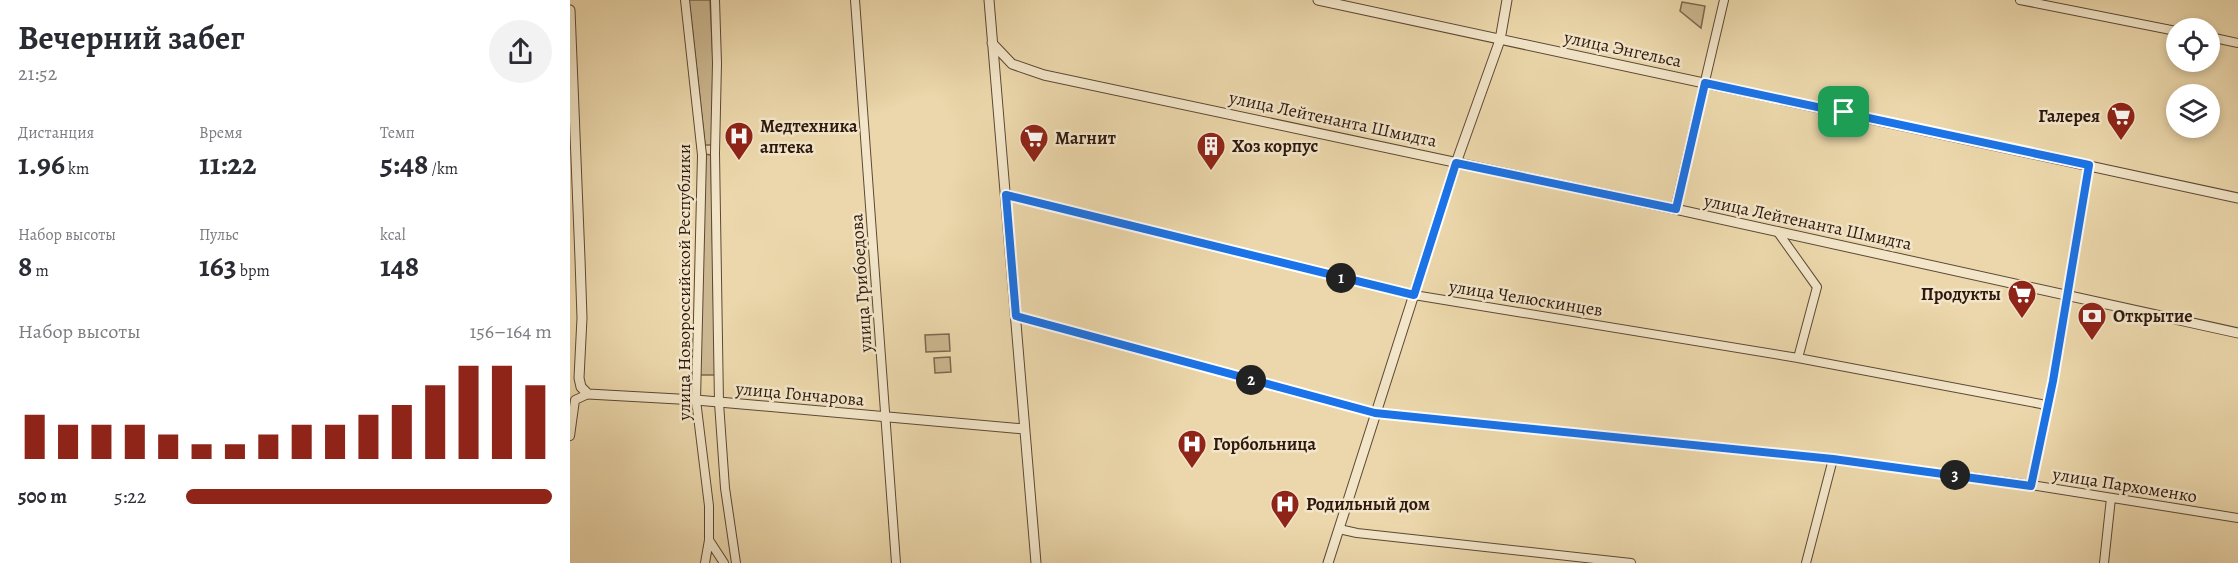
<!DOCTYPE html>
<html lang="ru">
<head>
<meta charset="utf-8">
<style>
	:root { --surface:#fff; --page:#f2f2f3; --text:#2b2b33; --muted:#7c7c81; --accent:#8f2418 }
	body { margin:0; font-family:Alegreya,serif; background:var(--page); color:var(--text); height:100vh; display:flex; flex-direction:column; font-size:22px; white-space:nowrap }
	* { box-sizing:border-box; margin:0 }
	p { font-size:20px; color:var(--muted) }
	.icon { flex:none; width:33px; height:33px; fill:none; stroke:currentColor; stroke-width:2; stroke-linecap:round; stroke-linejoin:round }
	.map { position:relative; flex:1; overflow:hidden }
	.drawer { display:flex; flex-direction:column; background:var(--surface); width:570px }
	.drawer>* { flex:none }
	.controls { position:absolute; left:1596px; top:18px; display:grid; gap:12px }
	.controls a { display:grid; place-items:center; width:54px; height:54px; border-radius:50%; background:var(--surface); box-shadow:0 3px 9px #0003; font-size:30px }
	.pin { position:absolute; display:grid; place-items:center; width:51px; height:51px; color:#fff; margin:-26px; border-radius:12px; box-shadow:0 3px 9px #0006 }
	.km { position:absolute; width:30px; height:30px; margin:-15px; border-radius:50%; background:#222; color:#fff; font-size:16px; line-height:30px; text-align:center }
	.round { display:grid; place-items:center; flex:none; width:63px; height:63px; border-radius:32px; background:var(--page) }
	.summary { display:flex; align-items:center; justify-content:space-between; height:102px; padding:0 18px }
	h1 { font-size:33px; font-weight:700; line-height:45px }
	.figures { display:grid; grid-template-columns:repeat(3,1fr); gap:9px; height:102px; padding:6px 18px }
	.figures div { display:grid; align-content:center }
	.figures b { font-size:30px; font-weight:700 }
	.figures small { font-size:16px; font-weight:400 }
	.figures p { font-size:16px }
	.chart { height:168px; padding:12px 18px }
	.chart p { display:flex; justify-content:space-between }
	.chart svg { width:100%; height:108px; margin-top:6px; stroke:var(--accent); stroke-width:6 }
	ul { padding:0 18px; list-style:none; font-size:20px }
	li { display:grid; grid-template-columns:96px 72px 1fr; align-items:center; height:45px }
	li i { height:15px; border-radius:8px; background:var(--accent) }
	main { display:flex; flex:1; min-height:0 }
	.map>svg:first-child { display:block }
	.green { fill:#cbb790; stroke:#7c6850; stroke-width:1.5 }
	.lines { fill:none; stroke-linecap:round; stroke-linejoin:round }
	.minor-casing { stroke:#5d4836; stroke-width:10 }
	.tertiary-casing { stroke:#5d4836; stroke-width:11 }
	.minor { stroke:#f2e5c8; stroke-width:8 }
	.tertiary { stroke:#f2e5c8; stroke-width:9 }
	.route-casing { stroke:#fff; stroke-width:12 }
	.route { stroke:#1a73e8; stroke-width:8 }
	.labels { text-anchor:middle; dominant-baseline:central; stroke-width:5; stroke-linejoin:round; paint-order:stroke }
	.street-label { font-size:18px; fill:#2e180f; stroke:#f2e5c8 }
	.poi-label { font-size:18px; font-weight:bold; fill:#2e180f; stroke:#f2e5c8; text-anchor:start }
</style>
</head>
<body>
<main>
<section class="drawer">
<div class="summary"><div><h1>Вечерний забег</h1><p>21:52</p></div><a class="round"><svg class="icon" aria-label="share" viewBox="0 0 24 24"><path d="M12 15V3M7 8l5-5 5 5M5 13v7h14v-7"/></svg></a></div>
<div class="figures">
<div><p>Дистанция</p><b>1.96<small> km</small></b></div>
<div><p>Время</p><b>11:22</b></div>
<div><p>Темп</p><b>5:48<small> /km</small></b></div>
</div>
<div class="figures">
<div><p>Набор высоты</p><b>8<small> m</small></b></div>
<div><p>Пульс</p><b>163<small> bpm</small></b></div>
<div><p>kcal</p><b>148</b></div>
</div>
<div class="chart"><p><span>Набор высоты</span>156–164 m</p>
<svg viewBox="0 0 160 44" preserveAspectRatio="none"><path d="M5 44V26M15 44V30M25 44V30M35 44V30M45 44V34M55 44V38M65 44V38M75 44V34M85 44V30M95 44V30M105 44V26M115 44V22M125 44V14M135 44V6M145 44V6M155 44V14"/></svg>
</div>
<ul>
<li><b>500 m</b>5:22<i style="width:100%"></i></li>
</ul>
</section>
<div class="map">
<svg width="1668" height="563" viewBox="0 0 1668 563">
	<rect width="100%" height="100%" fill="#ebd7ab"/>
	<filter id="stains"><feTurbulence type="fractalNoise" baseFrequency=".00333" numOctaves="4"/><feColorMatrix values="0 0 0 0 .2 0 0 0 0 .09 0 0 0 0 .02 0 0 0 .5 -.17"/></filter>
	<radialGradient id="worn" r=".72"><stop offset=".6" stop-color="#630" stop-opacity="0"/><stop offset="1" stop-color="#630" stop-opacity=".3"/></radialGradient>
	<path class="green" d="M119,0H140L143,60L142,145H135Z
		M1112,2L1135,6L1131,28L1110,11Z
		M134,154L141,155L145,375H130Z
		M379,334L380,351L356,352L355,335Z
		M380,357L381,372L365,373L364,358Z"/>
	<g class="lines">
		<g class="minor-casing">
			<path id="minor" d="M115,0L132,155L126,400L139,506V540L135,563
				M145,0L147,63L145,153L149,403L155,488L166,563
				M285,0L326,563
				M1450,0L1606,31
				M1640,37L1668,43
				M436,195L844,295L1228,358L1471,404L1477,407
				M1105,209L1154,0
				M1207,231L1247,287L1228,358
				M446,316L805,413L1263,459L1461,485L1668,518
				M0,436L5,400L18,394
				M1461,485L1483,381L1519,165
				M769,529L787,533L1061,563
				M139,540L154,563
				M1236,563L1263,459
				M1534,563L1541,498"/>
		</g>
		<g class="tertiary-casing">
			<path id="tertiary" d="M419,0L466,563
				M748,0L1668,198
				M0,10L10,259L12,318L9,378L11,387L18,394L126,400L454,429
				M422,43L442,64L474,75L1105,209L1668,333
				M758,563L886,163L930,40L937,0"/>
		</g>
		<use href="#minor" class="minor"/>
		<use href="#tertiary" class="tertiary"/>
	</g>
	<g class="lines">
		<g class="route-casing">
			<path id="route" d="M1135,83L1519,165L1483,381L1461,486L1263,459L805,413L446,316L436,195L844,295L886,163L1106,209Z"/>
		</g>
		<use href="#route" class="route"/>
	</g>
	<defs>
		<g id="supermarket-pin" transform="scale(1.5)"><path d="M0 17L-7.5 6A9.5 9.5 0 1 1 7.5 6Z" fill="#8f2418" stroke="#f2e5c8"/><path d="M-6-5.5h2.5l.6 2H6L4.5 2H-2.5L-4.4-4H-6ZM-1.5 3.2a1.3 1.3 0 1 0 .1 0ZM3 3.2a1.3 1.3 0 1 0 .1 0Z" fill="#fff"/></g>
		<g id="hospital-pin" transform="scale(1.5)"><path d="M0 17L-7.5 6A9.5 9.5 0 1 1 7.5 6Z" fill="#8f2418" stroke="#f2e5c8"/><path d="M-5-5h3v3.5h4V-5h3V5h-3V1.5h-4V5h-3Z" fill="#fff"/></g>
		<g id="building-pin" transform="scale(1.5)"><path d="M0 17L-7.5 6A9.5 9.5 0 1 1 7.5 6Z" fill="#8f2418" stroke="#f2e5c8"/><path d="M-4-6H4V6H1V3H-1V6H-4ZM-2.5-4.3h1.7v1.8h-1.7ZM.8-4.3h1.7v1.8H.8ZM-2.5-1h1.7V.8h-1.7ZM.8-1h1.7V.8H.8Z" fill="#fff"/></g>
		<g id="bank-pin" transform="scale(1.5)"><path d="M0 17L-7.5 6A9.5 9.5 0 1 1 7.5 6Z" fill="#8f2418" stroke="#f2e5c8"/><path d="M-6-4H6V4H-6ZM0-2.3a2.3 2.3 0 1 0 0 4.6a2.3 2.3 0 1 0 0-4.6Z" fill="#fff"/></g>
	</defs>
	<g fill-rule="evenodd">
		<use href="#supermarket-pin" x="1551" y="116"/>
		<use href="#hospital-pin" x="169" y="136"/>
		<use href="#supermarket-pin" x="464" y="138"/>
		<use href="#building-pin" x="641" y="146"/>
		<use href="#supermarket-pin" x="1452" y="294"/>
		<use href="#bank-pin" x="1522" y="316"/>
		<use href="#hospital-pin" x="622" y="444"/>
		<use href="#hospital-pin" x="715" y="504"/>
	</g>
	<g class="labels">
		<g class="street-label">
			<text transform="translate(1053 49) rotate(12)">улица Энгельса</text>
			<text transform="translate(763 119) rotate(12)">улица Лейтенанта Шмидта</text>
			<text transform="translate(1238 222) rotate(12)">улица Лейтенанта Шмидта</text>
			<text transform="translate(114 282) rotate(-90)">улица Новороссийской Республики</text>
			<text transform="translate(291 283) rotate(-94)">улица Грибоедова</text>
			<text transform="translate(956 298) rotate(9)">улица Челюскинцев</text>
			<text transform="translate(230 394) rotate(5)">улица Гончарова</text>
			<text transform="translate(1555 485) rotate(9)">улица Пархоменко</text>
		</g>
		<g class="poi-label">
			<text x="1530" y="116" text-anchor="end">Галерея</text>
			<text x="190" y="126">Медтехника<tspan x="190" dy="21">аптека</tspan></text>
			<text x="485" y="138">Магнит</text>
			<text x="662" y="146">Хоз корпус</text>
			<text x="1431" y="294" text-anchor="end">Продукты</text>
			<text x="1543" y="316">Открытие</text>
			<text x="643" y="444">Горбольница</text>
			<text x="736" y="504">Родильный дом</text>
		</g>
	</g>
	<rect width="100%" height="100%" filter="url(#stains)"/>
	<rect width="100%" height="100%" fill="url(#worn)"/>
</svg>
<div class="controls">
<a><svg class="icon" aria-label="locate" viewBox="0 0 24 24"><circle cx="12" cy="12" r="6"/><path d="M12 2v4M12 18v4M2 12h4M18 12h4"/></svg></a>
<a><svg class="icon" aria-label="layers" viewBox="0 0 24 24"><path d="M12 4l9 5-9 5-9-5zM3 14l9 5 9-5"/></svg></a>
</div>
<div class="pin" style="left:1274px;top:112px;background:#1e9e55"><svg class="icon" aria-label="arrive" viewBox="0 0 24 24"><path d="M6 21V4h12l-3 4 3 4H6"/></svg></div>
<b class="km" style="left:771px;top:278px">1</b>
<b class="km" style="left:681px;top:380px">2</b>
<b class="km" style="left:1385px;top:475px">3</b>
</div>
</main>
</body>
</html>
